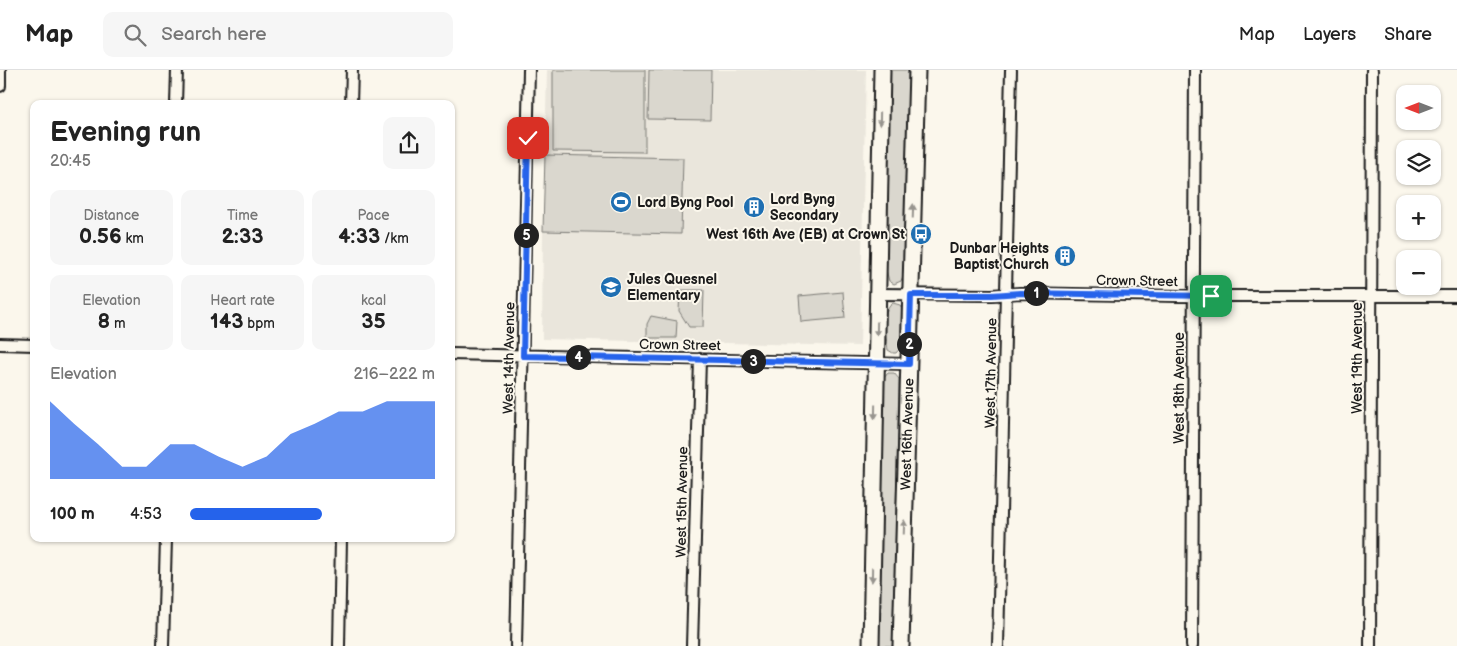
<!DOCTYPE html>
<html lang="en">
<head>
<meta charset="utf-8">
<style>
	:root { --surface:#fff; --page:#f6f6f6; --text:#222; --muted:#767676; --line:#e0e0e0; --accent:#2563eb }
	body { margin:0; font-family:"Balsamiq Sans",sans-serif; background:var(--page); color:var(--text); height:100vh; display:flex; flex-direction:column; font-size:19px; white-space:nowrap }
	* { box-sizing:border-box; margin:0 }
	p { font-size:16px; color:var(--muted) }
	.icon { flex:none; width:28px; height:28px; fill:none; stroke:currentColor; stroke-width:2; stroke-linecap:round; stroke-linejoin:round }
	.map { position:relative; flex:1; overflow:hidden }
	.details { position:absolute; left:30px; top:30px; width:425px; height:442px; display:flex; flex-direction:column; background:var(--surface); border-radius:10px; box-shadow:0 1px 4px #0004 }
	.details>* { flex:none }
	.needle { width:32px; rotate:270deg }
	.buttons { position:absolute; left:1396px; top:15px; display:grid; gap:10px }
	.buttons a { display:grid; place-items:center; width:45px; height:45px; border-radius:10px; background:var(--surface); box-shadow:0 1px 4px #0004; font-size:25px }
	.pin { position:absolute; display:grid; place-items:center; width:42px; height:42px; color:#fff; margin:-21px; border-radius:10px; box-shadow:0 2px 8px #0006 }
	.km { position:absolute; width:25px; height:25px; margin:-12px; border-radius:50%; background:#222; color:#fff; font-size:14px; line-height:25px; text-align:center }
	.round { display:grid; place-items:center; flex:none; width:52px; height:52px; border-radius:10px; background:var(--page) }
	.head { display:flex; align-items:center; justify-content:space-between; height:85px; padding:0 20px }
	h1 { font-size:28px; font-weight:800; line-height:38px }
	.figures { display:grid; grid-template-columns:repeat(3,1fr); gap:8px; height:85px; padding:5px 20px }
	.figures div { display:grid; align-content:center; border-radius:10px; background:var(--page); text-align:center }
	.figures b { font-size:21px; font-weight:800 }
	.figures small { font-size:14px; font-weight:400 }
	.figures p { font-size:14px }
	.chart { height:140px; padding:10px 20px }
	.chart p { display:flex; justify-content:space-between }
	.chart svg { width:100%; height:90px; margin-top:5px; fill:var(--accent); opacity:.7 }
	ul { padding:0 20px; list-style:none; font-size:16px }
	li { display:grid; grid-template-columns:80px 60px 1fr; align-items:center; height:38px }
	li i { height:12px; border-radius:6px; background:var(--accent) }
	header { display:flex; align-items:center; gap:30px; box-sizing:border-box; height:70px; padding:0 25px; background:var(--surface); border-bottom:1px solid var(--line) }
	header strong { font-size:24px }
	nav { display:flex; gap:28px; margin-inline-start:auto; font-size:18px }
	.search { width:350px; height:45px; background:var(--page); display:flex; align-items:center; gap:12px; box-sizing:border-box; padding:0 18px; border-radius:10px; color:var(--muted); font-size:19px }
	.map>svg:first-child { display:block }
	.built { fill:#eae6dc }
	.green { fill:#dad7ce; stroke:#7b7a75 }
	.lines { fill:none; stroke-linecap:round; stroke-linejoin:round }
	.street-casing { stroke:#1c1c1c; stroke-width:14 }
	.secondary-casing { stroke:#1c1c1c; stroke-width:19 }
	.street { stroke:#fbf7ec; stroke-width:10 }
	.secondary { stroke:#fbf7ec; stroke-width:15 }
	.oneway { fill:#97948e }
	.route-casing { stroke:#fff; stroke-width:10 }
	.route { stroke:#2563eb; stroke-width:6 }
	.labels { text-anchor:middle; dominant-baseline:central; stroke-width:4; stroke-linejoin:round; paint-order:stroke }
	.poi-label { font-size:14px; font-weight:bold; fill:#1c1c1c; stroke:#fbf7ec; text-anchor:start }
	.street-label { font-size:14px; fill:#1c1c1c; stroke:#fbf7ec }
</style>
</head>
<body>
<header>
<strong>Map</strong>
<div class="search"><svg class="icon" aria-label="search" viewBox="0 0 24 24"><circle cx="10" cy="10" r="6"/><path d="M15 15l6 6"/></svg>Search here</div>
<nav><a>Map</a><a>Layers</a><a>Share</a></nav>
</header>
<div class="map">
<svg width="1457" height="576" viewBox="0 0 1457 576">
	<rect width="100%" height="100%" fill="#fbf7ec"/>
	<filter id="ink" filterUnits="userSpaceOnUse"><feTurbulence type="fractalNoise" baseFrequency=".02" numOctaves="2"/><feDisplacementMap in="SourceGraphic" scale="10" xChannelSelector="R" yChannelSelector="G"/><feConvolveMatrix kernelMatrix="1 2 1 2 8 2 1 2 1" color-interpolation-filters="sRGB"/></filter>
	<g filter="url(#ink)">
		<path class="built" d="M547,0H866L860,276L542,269L543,161L681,164L683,88L545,85Z"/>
		<path class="green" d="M553,0H645V82L553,81Z
			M649,0H711L710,50L648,49Z
			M888,0H910L906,198L901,211L894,214L889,211L884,192Z
			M545,85L683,88L681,164L543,161Z
			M680,220H704L703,257H689L679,241Z
			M843,222L845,248L801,252L799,226Z
			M893,233L900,235L903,240L902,276L896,283H893L888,280C886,267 880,242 893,233Z
			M651,246L677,251L676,268H647V254Z
			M888,303H894L899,309L893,576H879L884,308Z"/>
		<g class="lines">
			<g class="street-casing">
				<path id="street" d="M0,16V0
					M176,34L177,0
					M351,34L352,0
					M877,224L992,225L1020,223L1179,226H1457
					M0,274L34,275
					M451,284L909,294
					M163,576L166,469
					M339,576L341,469
					M516,576L529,0
					M692,576L700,289
					M998,576L1011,0
					M1192,576L1195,0
					M1370,576L1372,0"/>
			</g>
			<g class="secondary-casing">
				<g id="secondary">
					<path d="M871,576L882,0"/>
					<path id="s1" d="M901,576L917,0"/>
				</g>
			</g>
			<use href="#street" class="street"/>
			<use href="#secondary" class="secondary"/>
		</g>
		<defs><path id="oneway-solid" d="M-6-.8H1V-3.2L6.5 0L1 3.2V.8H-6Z" transform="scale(1.25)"/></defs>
		<g class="oneway">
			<use href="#oneway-solid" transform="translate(880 49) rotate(91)"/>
			<use href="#oneway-solid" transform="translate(913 141) rotate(-88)"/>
			<use href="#oneway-solid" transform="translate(877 259) rotate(91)"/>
			<use href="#oneway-solid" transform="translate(875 342) rotate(91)"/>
			<use href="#oneway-solid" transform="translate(904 457) rotate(-88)"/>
			<use href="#oneway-solid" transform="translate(872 505) rotate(91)"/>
		</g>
	</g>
	<g class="lines" filter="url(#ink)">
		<g class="route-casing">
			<path id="route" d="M528,68L523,286L909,294L911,225H992L1020,223L1211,226"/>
		</g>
		<use href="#route" class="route"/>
	</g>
	<defs>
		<g id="stadium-disc" transform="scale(1.125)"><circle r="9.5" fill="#1f6fb2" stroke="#fbf7ec"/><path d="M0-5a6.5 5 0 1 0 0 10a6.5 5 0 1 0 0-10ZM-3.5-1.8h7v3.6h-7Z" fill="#fff"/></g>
		<g id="building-disc" transform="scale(1.125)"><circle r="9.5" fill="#1f6fb2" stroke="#fbf7ec"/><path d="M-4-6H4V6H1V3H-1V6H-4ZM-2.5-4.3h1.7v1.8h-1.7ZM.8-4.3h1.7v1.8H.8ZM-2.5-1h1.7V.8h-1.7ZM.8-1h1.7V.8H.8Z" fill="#fff"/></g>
		<g id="bus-disc" transform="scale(1.125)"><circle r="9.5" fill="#1f6fb2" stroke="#fbf7ec"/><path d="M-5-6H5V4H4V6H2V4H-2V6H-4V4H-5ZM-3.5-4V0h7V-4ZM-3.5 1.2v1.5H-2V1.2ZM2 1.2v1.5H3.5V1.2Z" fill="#fff"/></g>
		<g id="school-disc" transform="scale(1.125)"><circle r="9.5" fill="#1f6fb2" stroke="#fbf7ec"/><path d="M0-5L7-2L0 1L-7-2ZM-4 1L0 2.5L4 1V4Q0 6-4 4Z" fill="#fff"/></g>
	</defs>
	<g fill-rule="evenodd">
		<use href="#stadium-disc" x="621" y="132"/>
		<use href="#building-disc" x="754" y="137"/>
		<use href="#bus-disc" x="921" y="164"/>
		<use href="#building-disc" x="1065" y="186"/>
		<use href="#school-disc" x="611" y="217"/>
	</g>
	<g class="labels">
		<g class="poi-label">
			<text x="770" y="129">Lord Byng<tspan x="770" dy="16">Secondary</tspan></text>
			<text x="637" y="132">Lord Byng Pool</text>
			<text x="905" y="164" text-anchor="end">West 16th Ave (EB) at Crown St</text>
			<text x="1049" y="178" text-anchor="end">Dunbar Heights<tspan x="1049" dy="16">Baptist Church</tspan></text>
			<text x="627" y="209">Jules Quesnel<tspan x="627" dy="16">Elementary</tspan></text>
		</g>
		<g class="street-label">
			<text transform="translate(1137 211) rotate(1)">Crown Street</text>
			<text transform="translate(680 275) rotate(1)">Crown Street</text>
			<text transform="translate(509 288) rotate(-89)">West 14th Avenue</text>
			<text transform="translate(1357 288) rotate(-90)">West 19th Avenue</text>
			<text transform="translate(991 303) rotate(-89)">West 17th Avenue</text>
			<text transform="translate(1179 318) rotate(-90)">West 18th Avenue</text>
			<text stroke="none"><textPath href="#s1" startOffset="212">West 16th Avenue</textPath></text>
			<text transform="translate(682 432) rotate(-89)">West 15th Avenue</text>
		</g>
	</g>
</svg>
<div class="buttons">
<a><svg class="needle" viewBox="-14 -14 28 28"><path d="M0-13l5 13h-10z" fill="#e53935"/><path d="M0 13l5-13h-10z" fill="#767676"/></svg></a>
<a><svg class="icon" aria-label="layers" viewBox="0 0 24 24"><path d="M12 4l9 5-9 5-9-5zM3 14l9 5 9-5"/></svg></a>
<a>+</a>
<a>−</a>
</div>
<div class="pin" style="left:1211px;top:226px;background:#1e9e55"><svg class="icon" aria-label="arrive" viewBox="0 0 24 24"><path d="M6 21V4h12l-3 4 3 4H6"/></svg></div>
<div class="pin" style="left:528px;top:68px;background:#d93025"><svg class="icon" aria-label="check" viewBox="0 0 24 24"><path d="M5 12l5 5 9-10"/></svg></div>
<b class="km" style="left:1036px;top:223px">1</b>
<b class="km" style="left:909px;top:274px">2</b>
<b class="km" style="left:753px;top:291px">3</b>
<b class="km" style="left:578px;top:287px">4</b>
<b class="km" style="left:526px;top:165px">5</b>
<section class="details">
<div class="head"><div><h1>Evening run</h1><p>20:45</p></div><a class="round"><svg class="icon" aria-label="share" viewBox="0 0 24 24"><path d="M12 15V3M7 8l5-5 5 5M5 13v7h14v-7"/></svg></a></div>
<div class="figures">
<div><p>Distance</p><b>0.56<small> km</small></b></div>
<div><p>Time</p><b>2:33</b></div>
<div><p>Pace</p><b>4:33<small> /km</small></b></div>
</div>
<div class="figures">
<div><p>Elevation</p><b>8<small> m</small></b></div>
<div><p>Heart rate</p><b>143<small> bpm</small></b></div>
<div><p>kcal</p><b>35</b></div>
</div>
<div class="chart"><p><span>Elevation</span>216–222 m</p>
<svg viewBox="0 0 160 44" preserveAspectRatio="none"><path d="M0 44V6L10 17L20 27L30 38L40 38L50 27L60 27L70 33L80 38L90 33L100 22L110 17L120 11L130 11L140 6L150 6L160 6V44z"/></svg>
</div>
<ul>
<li><b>100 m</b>4:53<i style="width:54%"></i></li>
</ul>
</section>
</div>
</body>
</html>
